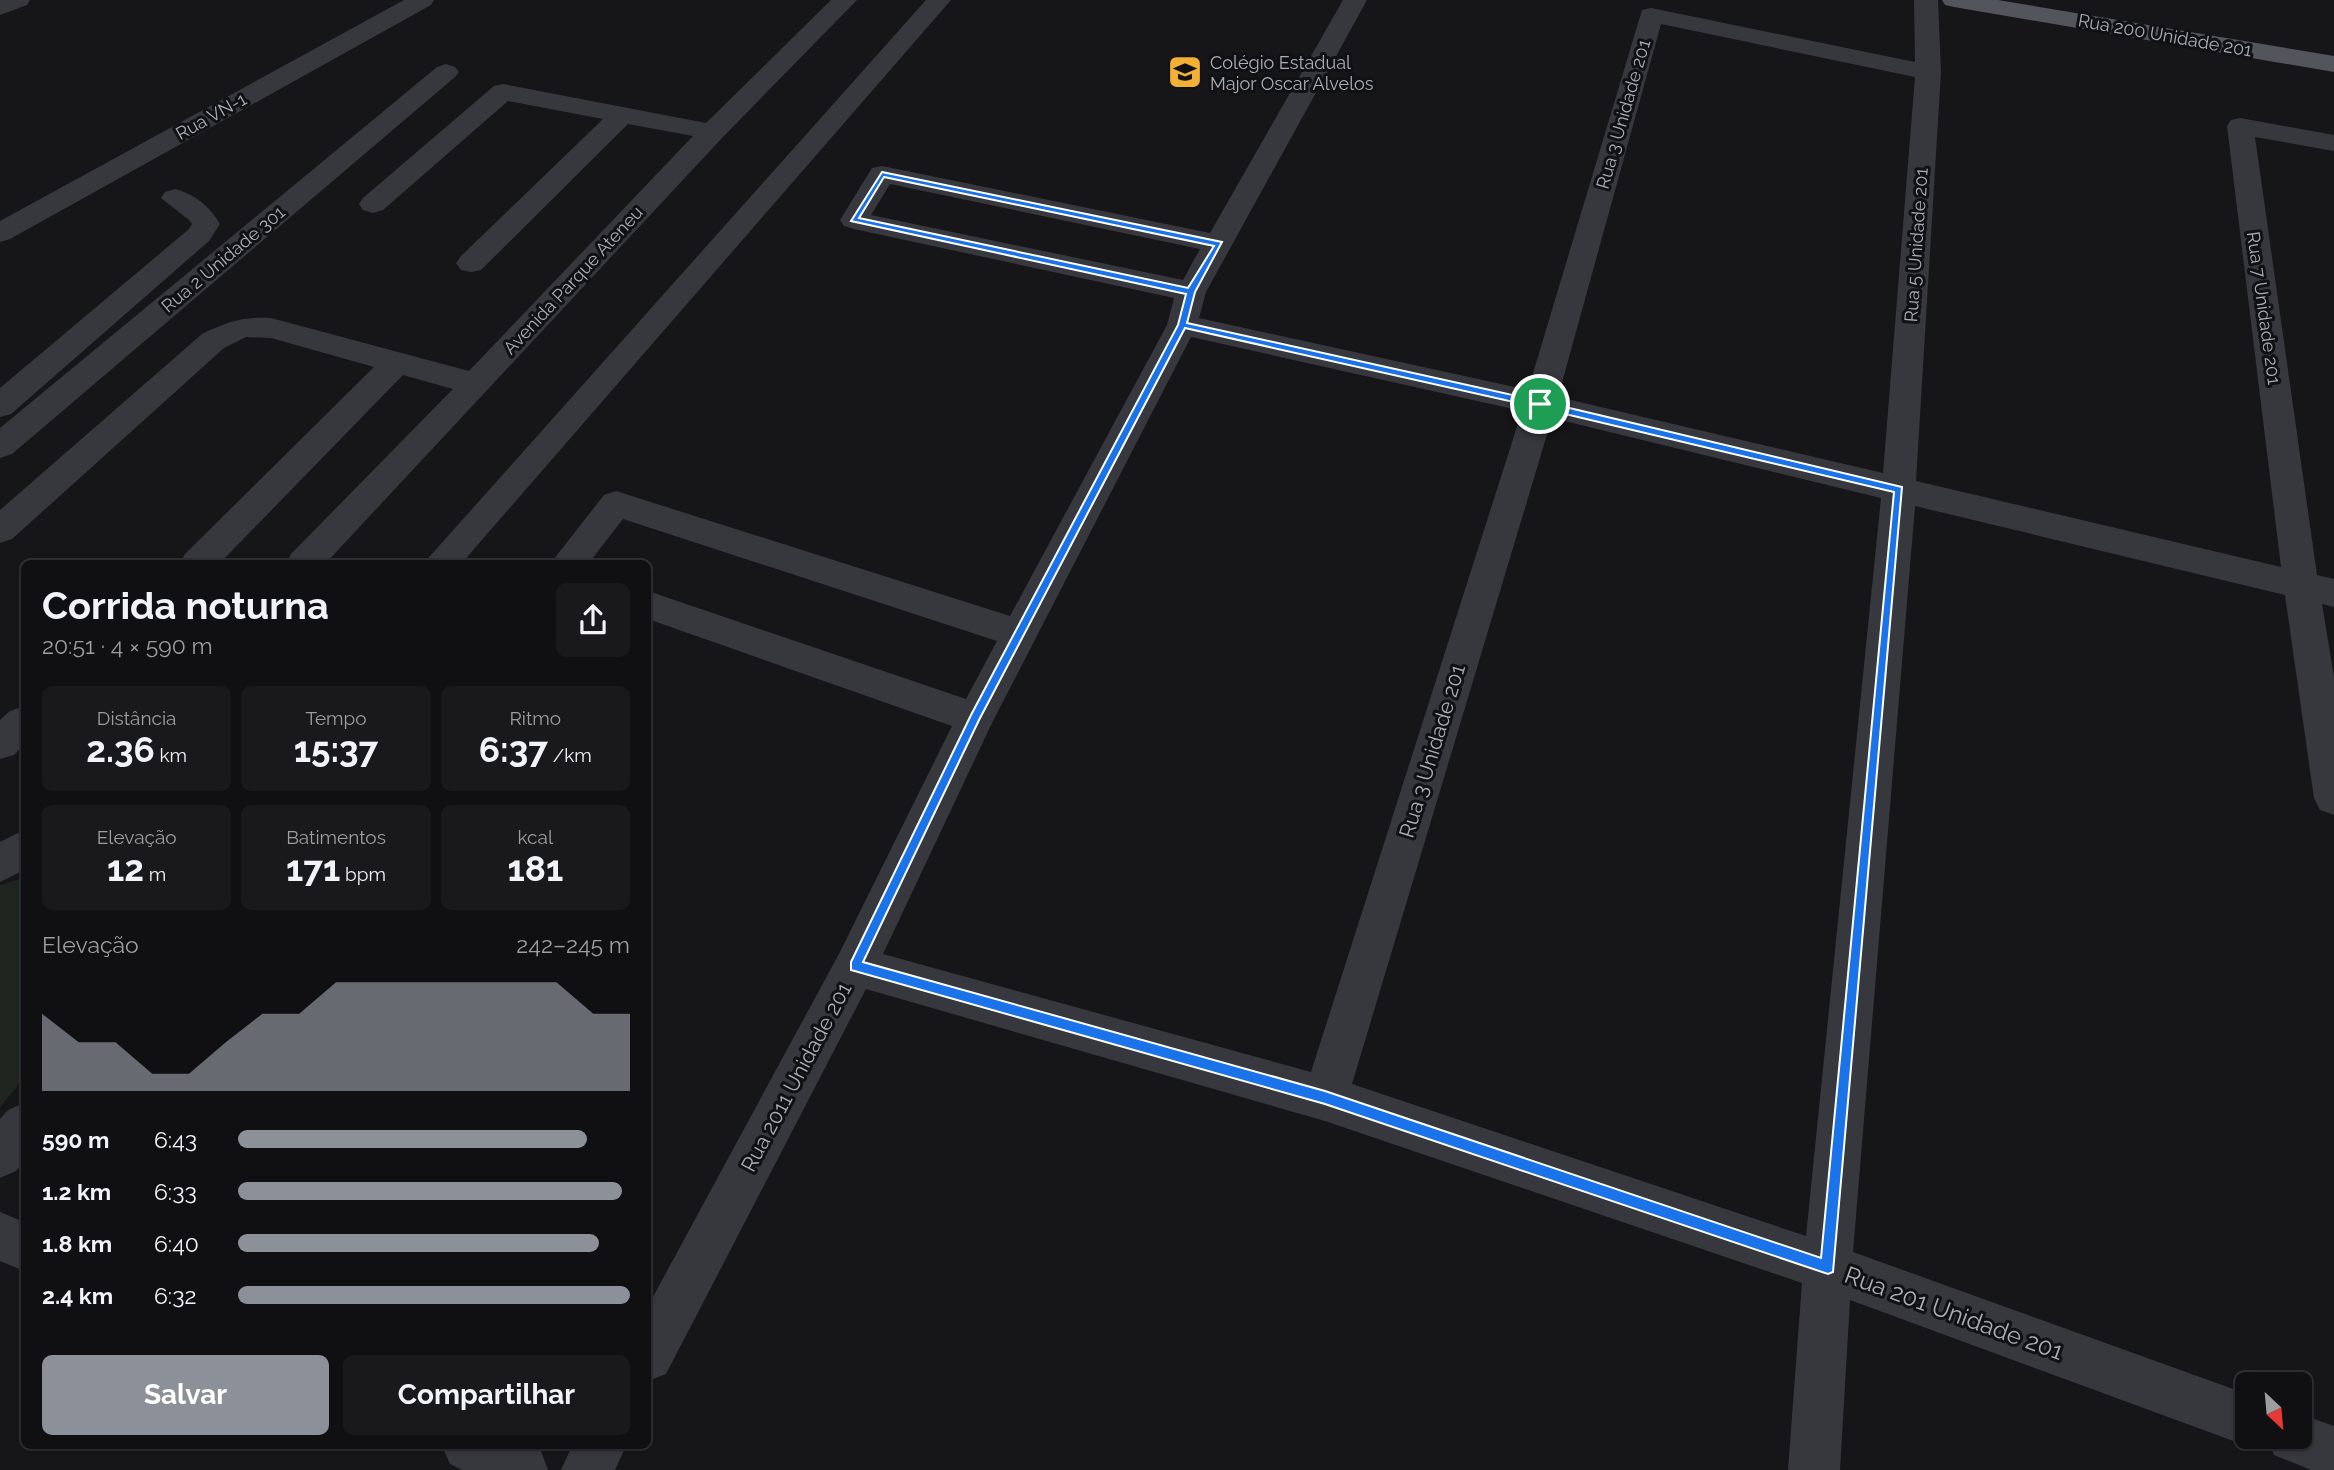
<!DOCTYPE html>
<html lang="pt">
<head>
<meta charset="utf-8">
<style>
	:root { --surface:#101012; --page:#19191b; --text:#f1f3f6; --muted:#9c9d9f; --line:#303032; --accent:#8c9099 }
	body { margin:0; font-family:Raleway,sans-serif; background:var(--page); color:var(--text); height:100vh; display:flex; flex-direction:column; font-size:26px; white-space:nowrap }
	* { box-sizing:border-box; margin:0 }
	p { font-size:23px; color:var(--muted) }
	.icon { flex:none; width:38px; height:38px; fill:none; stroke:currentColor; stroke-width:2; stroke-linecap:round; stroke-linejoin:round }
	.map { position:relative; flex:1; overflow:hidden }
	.panel { position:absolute; left:21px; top:560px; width:630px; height:889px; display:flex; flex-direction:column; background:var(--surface); border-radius:10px; box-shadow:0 2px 5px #0004,0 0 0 2px var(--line) }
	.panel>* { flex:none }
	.needle { width:46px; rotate:154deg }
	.controls { position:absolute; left:2235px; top:1372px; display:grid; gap:14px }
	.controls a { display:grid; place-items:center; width:77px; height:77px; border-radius:10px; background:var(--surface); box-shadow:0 2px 5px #0004,0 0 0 2px var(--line); font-size:35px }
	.pin { position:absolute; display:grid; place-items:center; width:60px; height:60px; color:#fff; margin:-30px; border:4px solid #fff; border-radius:50%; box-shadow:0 2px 7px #0007 }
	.round { display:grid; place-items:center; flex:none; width:74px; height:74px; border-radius:10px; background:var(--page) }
	.headline { display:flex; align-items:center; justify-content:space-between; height:119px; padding:0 21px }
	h1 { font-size:38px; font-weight:700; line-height:52px }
	.stats { display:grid; grid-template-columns:repeat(3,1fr); gap:10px; height:119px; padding:7px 21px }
	.stats div { display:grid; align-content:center; border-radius:10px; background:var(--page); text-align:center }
	.stats b { font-size:35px; font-weight:700 }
	.stats small { font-size:19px; font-weight:400 }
	.stats p { font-size:19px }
	.chart { height:196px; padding:14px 21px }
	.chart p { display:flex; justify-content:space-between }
	.chart svg { width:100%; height:126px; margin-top:7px; fill:var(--accent); opacity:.7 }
	.primary-button { display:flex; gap:14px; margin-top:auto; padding:14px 21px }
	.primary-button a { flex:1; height:80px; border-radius:10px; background:var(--accent); color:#fff; font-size:28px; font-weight:700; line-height:80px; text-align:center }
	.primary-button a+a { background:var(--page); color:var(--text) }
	ul { padding:0 21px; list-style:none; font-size:23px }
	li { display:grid; grid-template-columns:112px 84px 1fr; align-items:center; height:52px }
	li i { height:18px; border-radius:9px; background:var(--accent) }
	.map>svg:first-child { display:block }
	.green { fill:#1e261f }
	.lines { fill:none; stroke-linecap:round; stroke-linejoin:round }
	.minor { fill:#37383d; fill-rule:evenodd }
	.major { fill:#53555c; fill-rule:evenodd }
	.route { fill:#1a73e8; stroke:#fff; stroke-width:2; fill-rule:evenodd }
	.labels { text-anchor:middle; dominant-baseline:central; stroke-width:6; stroke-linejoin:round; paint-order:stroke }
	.far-street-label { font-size:18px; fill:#a8adb8; stroke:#111113 }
	.far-poi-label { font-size:18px; fill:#a8adb8; stroke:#111113; text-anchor:start }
	.street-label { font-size:21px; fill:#a8adb8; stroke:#111113 }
	.near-street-label { font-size:24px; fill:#a8adb8; stroke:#111113 }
</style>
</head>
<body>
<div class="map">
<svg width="2334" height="1470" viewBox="0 0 2334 1470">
	<rect width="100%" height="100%" fill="#161618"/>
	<path class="green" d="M24,878V1078L0,1107V885Z"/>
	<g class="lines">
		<path class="minor" d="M0,0H30L27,5L0,15Z
			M404,0H434L431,5L10,239L0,242V221Z
			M831,0H857L722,138L325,564H286L291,554L453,389L403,375L219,564H180L185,554L374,367L271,338L246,337L224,348L12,539L0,543V510L202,334C229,321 241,317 271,318L469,371L693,136L628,124L481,270L471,272L461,270L456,263L461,256L603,119L508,101L383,210L373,213L363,210L359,204L363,198L494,86L503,84L706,123Z
			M926,0H951L461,564H423Z
			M1343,0H1367L1206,292L1199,318L1528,390L1642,10L1651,8L1915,62L1914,0H1938L1941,72L1916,481L2281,567L2227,126L2231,120L2240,118L2334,135V151L2255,137L2317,575L2334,579V607L2322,604L2334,677V815L2320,810L2314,798L2285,595L1915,506L1853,1252L2247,1394V1437L2265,1438L2247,1446L1850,1300L1840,1470H1788L1802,1283L1325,1121L866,989L666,1374L648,1381V1306L840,952L952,726L648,619V591L966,699L997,641L623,519L588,564H550L604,495L616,491L1010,616L1167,325L1174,298L854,229L844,226L840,220L872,168L882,166L1210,233ZM1661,24L1915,77L1883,473L1558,397ZM890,184L1200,249L1183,280L871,215ZM1191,337L1522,411L1311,1072L883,954L992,723ZM1552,418L1881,498L1806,1236L1352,1084Z
			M446,64L455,67L459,72L455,77L12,454L0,458V428L437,67Z
			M175,189C195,194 210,207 220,224L209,241L11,414L0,417V388L189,229L192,224L189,220L161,198L165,192Z
			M24,706V745L14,755L0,759V720L10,711Z
			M24,830V870L0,882V842Z
			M24,1103V1162L16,1171L0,1178V1119L8,1110Z
			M0,1212L24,1222V1271L0,1261Z
			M2300,1414L2334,1426V1470H2311L2274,1455L2266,1437H2300Z
			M442,1446H527L541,1451L548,1470H462L450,1464Z
			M572,1446H626L615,1470H561Z"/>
		<path class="major" d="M1942,0H1998L2334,56V72L1954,7L1945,5Z"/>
	</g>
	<path class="route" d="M882,172L1222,242L1195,292L1187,323L1540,401L1902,487L1833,1272L1828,1274L1325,1104L851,970V962L971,715L1178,325L1186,294L851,221ZM884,177L1214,246L1188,288L859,218ZM1185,328L1540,408L1894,492L1821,1258L1325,1091L863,962L979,720Z"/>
	<defs>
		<g id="school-square" transform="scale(1.75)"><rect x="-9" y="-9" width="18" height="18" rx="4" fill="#f2b134" stroke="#111113"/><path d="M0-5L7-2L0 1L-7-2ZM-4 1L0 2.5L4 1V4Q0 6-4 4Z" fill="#111"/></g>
	</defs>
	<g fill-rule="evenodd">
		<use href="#school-square" x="1185" y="72"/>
	</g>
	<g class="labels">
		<g class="far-street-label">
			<text transform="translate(2165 35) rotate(10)">Rua 200 Unidade 201</text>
			<text transform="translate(1623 114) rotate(-74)">Rua 3 Unidade 201</text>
			<text transform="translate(211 116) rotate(-29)">Rua VN-1</text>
			<text transform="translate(1916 245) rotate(-86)">Rua 5 Unidade 201</text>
			<text transform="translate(223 259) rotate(-40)">Rua 2 Unidade 301</text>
			<text transform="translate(573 280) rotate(-47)">Avenida Parque Ateneu</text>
			<text transform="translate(2264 308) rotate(82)">Rua 7 Unidade 201</text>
		</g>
		<g class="far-poi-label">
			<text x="1210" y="62">Colégio Estadual<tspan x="1210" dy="21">Major Oscar Alvelos</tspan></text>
		</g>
		<g class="street-label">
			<text transform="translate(1432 751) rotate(-73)">Rua 3 Unidade 201</text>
			<text transform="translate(796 1077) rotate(-62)">Rua 2011 Unidade 201</text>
		</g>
		<g class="near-street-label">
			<text transform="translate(1954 1313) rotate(20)">Rua 201 Unidade 201</text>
		</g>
	</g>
</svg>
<div class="controls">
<a><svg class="needle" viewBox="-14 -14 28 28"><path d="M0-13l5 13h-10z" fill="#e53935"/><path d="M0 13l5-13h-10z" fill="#9c9d9f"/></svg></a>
</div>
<div class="pin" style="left:1540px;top:404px;background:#1e9e55"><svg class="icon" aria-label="arrive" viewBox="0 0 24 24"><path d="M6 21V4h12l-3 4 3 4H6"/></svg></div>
<section class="panel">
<div class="headline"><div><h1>Corrida noturna</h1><p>20:51 · 4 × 590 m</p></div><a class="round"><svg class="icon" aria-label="share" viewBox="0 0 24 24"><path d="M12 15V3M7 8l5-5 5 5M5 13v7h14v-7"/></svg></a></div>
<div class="stats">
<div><p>Distância</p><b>2.36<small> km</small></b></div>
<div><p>Tempo</p><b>15:37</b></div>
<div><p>Ritmo</p><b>6:37<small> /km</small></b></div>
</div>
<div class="stats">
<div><p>Elevação</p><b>12<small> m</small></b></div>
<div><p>Batimentos</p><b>171<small> bpm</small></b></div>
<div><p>kcal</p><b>181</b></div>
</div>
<div class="chart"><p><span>Elevação</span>242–245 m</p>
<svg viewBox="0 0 160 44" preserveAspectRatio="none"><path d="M0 44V17L10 27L20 27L30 38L40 38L50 27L60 17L70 17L80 6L90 6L100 6L110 6L120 6L130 6L140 6L150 17L160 17V44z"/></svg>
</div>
<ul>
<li><b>590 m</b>6:43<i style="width:89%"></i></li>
<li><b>1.2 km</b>6:33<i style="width:98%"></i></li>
<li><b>1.8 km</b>6:40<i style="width:92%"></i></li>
<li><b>2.4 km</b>6:32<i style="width:100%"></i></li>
</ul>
<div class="primary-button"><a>Salvar</a><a>Compartilhar</a></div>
</section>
</div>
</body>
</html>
